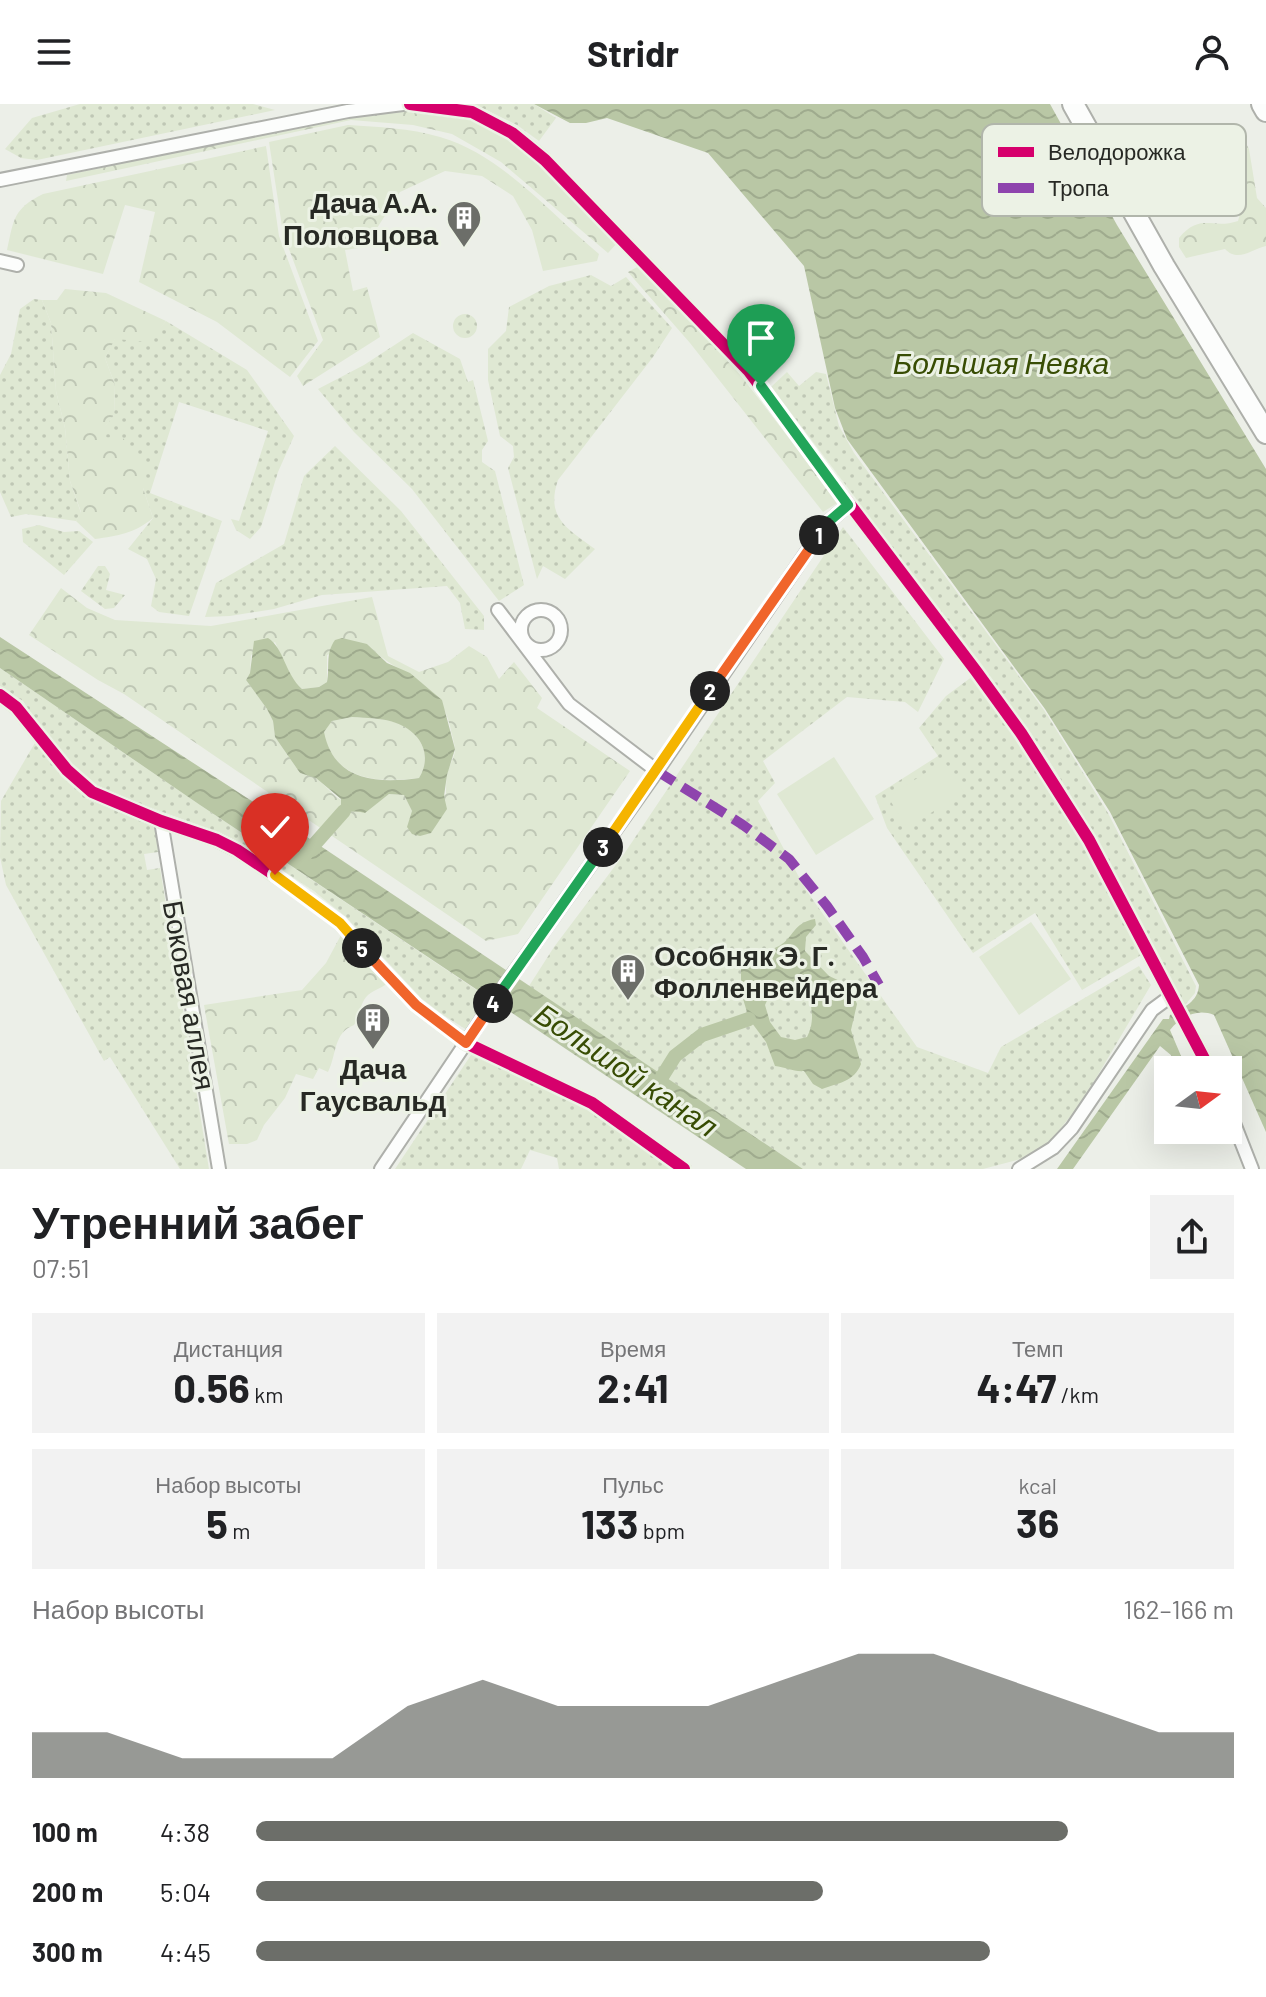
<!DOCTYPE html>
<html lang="ru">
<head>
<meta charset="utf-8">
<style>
	:root { --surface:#fff; --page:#f2f2f2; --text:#202124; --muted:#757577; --accent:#6c6e69 }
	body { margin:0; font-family:Barlow,sans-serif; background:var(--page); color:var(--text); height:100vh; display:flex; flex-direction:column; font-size:30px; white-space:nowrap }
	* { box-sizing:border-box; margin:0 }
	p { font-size:26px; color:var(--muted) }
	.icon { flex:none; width:44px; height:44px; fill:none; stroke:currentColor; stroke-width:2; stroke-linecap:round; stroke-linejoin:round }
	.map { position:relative; height:1065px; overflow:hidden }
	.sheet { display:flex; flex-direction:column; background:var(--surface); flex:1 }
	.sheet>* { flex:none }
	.needle { width:52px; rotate:75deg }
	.fabs { position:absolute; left:1154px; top:952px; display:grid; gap:16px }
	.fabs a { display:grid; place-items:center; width:88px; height:88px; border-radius:0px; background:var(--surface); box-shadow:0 8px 32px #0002; font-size:40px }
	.pin { position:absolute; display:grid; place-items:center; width:68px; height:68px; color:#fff; margin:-82px -34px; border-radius:50% 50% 50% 0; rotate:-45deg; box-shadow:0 0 8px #0007 }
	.pin .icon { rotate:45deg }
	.km { position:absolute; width:40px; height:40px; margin:-20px; border-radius:50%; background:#222; color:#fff; font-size:22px; line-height:40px; text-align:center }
	.round { display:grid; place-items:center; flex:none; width:84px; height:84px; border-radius:0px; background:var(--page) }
	.summary { display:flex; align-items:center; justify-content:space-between; height:136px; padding:0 32px }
	h1 { font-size:44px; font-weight:700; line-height:60px }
	.stats { display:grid; grid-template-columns:repeat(3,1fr); gap:12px; height:136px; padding:8px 32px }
	.stats div { display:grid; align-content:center; border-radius:0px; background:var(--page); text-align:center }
	.stats b { font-size:40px; font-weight:700 }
	.stats small { font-size:22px; font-weight:400 }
	.stats p { font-size:22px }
	.chart { height:224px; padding:16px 32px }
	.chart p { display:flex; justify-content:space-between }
	.chart svg { width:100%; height:144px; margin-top:8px; fill:var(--accent); opacity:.7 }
	ul { padding:0 32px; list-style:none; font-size:26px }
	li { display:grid; grid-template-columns:128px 96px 1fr; align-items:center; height:60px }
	li i { height:20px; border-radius:10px; background:var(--accent) }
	header { display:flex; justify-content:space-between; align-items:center; height:104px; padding:0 32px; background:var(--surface); font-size:36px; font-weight:700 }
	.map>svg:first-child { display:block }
	.green { fill:url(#green-dots) }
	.forest { fill:url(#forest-crowns); fill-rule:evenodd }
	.pitch { fill:#dfe8d3 }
	.water { fill:url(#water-waves); fill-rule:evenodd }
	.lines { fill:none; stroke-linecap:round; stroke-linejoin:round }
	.canal { stroke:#b9c7a5; stroke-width:14 }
	.street-casing { stroke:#aeb0ab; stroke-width:16 }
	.primary-casing { stroke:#aeb0ab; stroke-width:24 }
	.street { stroke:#fcfdfc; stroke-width:12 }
	.primary { stroke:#fcfdfc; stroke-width:20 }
	.quiet { stroke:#8e44ad; stroke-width:10; stroke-dasharray:20 10; stroke-linecap:butt }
	.cycleway-casing { stroke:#ecf2e5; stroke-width:17 }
	.cycleway { stroke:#d6006c; stroke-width:12 }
	.split-1-casing { stroke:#fff; stroke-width:16 }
	.split-2-casing { stroke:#fff; stroke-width:16 }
	.split-3-casing { stroke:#fff; stroke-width:16 }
	.split-4-casing { stroke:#fff; stroke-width:16 }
	.split-5-casing { stroke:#fff; stroke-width:16 }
	.split-6-casing { stroke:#fff; stroke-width:16 }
	.split-1 { stroke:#22a559; stroke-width:10 }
	.split-2 { stroke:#f0652b; stroke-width:10 }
	.split-3 { stroke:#f5b400; stroke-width:10 }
	.split-4 { stroke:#22a559; stroke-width:10 }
	.split-5 { stroke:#f0652b; stroke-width:10 }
	.split-6 { stroke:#f5b400; stroke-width:10 }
	.labels { text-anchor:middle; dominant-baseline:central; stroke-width:6; stroke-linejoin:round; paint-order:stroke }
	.poi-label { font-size:28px; font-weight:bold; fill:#272924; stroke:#ecf2e5; text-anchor:end }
	.street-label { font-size:28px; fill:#272924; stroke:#ecf2e5 }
	.water-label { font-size:30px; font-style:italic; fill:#384d04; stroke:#ecf2e5 }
	.key { fill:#ecf2e5; stroke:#b1b6ab; stroke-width:2 }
	.key-label { font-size:22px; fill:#272924 }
</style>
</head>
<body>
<header><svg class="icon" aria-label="menu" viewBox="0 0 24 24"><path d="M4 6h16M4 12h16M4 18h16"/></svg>Stridr<svg class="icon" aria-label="person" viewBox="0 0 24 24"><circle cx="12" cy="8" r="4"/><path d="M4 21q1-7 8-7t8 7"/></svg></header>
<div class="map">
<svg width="1266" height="1065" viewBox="0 0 1266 1065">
	<defs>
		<pattern id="green-dots" width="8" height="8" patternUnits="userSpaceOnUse" patternTransform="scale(2)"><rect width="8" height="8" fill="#dfe8d3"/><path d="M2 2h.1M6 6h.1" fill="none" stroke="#bfc7b5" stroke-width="1.8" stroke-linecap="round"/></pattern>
		<pattern id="forest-crowns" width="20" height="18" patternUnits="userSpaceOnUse" patternTransform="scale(2)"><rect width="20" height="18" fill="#dfe8d3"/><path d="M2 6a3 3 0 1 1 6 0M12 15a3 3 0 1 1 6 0" fill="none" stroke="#bfc7b5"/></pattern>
		<pattern id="water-waves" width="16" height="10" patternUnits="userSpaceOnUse" patternTransform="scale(2)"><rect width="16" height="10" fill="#b9c7a5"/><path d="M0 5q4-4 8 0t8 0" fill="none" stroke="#9fab8e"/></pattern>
	</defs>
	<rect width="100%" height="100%" fill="#ecefe8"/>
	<path class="green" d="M80,0H253L275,6L37,56L21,54L5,45L32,14Z
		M474,0H534L556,14L539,37L517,21Z
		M591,171L611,182L626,173L672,224L653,253L558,376C545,414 568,425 595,445L565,475L543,462L537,475L508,364L514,353L513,342L500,332L488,276V245L506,227L509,203L549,182Z
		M34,195L42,196L51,219L56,287L65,324L70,377L81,409L76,417L26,410L11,413L0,388V271L11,250L20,205Z
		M453 222a12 12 0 1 1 24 0a12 12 0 1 1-24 0Z
		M166,217L247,266L294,332L278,368L261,423L250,435L236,426L231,415L239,417L268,327L179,298L150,389L222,417L189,512L159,508L151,502L156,475L147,455L128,445L153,414L143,384L96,333L114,311L115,281L105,254L115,234L149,237Z
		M413,229L460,255L468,278L473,276L488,337L482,346V358L495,367L524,481L499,497L412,385L354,328L318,285L364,261Z
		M787,268L799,282L816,268L826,270L839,322L854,349L1044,606L1108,709L1196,882L1195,889L1185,901C1135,806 1089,714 1028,625L770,284Z
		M335,342L401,407L484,512V526L465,525L460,499L447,482L322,491L274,505L230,512L205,513L216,479L284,440L304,372Z
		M39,421L64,428L79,427L93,438L64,471L23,438L22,425Z
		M843,423L944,555L918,608L905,598L847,593L763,657L775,679L758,697L806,786L917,943L988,969L1001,943L1139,862L1151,881L1082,998L1040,1050L983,1065H803L529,882L554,843L624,750Z
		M98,462H105L110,470L106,486L125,491L114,504L105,505L81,487Z
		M0,564L200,701L487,893L467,926L421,897L388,867L343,813L314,787L204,723L94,683L46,632L23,597L0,582Z
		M973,572L1075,725L1143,850L1082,886L1035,809L973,849L887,724L875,692L938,652L919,624L946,592Z
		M36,637L61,670L89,693L156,721L158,748L144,750L147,766L160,764L209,1065H180L110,953L104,957L6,781L0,753L1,697Z
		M473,948L590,1007L670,1065H559L557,1054L530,1046L521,1065H395Z"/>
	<path class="forest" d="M407,6L474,14L519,41L618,138L608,149L501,58L452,30L413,21L351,16L66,77L67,71L352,10Z
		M348,21C379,23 409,24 440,33C501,50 552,111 599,150L597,157L543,167L532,126L513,92L482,72L445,67L400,88L365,143L345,146L353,187L367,183L380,233L303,282L297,272L323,236L283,129L269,38Z
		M1238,24L1249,45L1257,94L1266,104V142C1252,145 1238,159 1225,145L1186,154L1179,143V134C1201,108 1212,126 1238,117L1242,102L1226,93L1191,88L1183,77L1185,69L1204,66L1208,59L1200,41Z
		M266,42L279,132L318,237L290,273L217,218L139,178L155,108L125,101L103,170L7,146C14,115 13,105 43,90Z
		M639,162L720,245L839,398L823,408L690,239L628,168Z
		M65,185L106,189L166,217L150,238L115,235L105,254L115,281L114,311L97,333L123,334L146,366L143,384L153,414C135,429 118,432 95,435L76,417L81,408L70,377L65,324L56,287L51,219L42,196H57Z
		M61,484L87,504L115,516L211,522L372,493L388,552L419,568L448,558L469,542L487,553L499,575L514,558L542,594L537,604L630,667L518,830L486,837L124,590L98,576L29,531ZM275,538L292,576L302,585L319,583L327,578V551L367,540C396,572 439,573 450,622C451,629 455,639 455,647C454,655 448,663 447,671C446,677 446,684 446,690L412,707L404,691L389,690L365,708L336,693L316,673L300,669L275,633L273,617L267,605L246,576L250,569L251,551Z
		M352,613C366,614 383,614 397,619C421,628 433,652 419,674C375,679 335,677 323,628L332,617Z
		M348,818L388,867L390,876C384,884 375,885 368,891C360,898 360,912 354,921C333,929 337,950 328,968L319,964L313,975L296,970L285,994L264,1021L257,1036L247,1040H229L204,901L302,886L326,859Z"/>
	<path class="pitch" d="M834,653L874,715L816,751L777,690Z
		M944,657L964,688L907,724L888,693Z
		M1031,818L1071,875L1019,911L979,853Z"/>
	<path class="water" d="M534,0H1050L1117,121L1266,365V1028L1214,911C1197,904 1180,913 1170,926L1187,966H1177L1171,951L1160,942L1073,1065H1057L1163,915H1169L1170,911C1184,903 1198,898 1199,881L1110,708L1045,605L847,335L835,304L804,162L708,49L607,14L586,19H570Z
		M0,533L313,737L803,1065H746L200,701L0,564Z
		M268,534C284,544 285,570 302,585L319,583L327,578C330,563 325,550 335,536L342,534L367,540L387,559L410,569L442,596L455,645L447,671L444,692L447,705L431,729L420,732L412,730L407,723L412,707L404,691L389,690L365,709C356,706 350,709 341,706V695L316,674L300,669L275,633L273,617L267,605L246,576L250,569L254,537ZM352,613C366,614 383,614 396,619C421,628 433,651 419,674C376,680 334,677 324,628L332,617Z
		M815,815L816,821L806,833L805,847L829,872L842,878L852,887L857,900L851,926L861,960C854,978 838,979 822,985L813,980L804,967C794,968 785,963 775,962L766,938L749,915L741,888V852C754,848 766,849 779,842C795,833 792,819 815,815ZM782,881C783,881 795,883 796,883C815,890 815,919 807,933L795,936L781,933L770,918L765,901L771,888Z"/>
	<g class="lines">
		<path class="canal" d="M305,751L344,707
			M655,984L675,952L702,931L749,915"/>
		<g class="street-casing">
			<path id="street" d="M410,0L472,8L512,29L545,56L748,266L976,567L1021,629L1089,736L1210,966
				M0,76L348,7L403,0
				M0,157L17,161
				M498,506L569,600L657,667
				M521 526a20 20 0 1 1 40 0a20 20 0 1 1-40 0Z
				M0,591L16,603L67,666L92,688L161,717L217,736L237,746L306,792L340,819L416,901L466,939L592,999L684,1065
				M161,717L219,1065
				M1228,1004L1252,1065
				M381,1065L494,897L657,667L826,420L848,401
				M1019,1065L1053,1044L1072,1024L1152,906L1171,892"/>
		</g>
		<g class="primary-casing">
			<path id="primary" d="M1073,0L1164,162L1266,329
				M1262,0L1266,7"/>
		</g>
		<use href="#street" class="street"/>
		<use href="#primary" class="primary"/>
		<path class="quiet" d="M657,667L743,721L789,755L827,802L863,853L879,881"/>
		<g class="cycleway-casing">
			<path id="cycleway" d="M410,0L472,8L512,29L545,56L748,266L976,567L1021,629L1089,736L1210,966
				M0,591L16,603L67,666L92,688L161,717L217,736L237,746L306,792L340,819L416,901L466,939L592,999L684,1065"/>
		</g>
		<use href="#cycleway" class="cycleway"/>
	</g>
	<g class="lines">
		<g class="split-1-casing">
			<path id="split-1" d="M761,282L848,401L826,420L819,431"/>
		</g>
		<g class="split-2-casing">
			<path id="split-2" d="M710,587L819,431"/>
		</g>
		<g class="split-3-casing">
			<path id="split-3" d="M603,743L710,587"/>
		</g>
		<g class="split-4-casing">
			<path id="split-4" d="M493,899L603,743"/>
		</g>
		<g class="split-5-casing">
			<path id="split-5" d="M362,844L416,901L466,939L493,899"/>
		</g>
		<g class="split-6-casing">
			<path id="split-6" d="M275,771L340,819L362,844"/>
		</g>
		<use href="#split-1" class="split-1"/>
		<use href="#split-2" class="split-2"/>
		<use href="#split-3" class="split-3"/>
		<use href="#split-4" class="split-4"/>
		<use href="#split-5" class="split-5"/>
		<use href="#split-6" class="split-6"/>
	</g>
	<defs>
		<g id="building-pin" transform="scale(1.8)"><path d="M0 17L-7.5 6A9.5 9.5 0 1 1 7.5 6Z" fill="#6c6e69" stroke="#ecf2e5"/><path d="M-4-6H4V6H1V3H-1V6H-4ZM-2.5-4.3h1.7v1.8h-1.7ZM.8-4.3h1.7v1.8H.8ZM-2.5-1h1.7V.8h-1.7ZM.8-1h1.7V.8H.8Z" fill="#fff"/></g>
	</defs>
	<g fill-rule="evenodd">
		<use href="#building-pin" x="464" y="114"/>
		<use href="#building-pin" x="628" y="867"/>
		<use href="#building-pin" x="373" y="916"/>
	</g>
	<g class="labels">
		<g class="poi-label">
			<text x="438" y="98">Дача А.А.<tspan x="438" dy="32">Половцова</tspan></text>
			<text x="654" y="851" text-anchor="start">Особняк Э. Г.<tspan x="654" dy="32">Фолленвейдера</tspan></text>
			<text x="373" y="964" text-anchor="middle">Дача<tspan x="373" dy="32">Гаусвальд</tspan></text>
		</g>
		<g class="street-label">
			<text transform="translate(190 891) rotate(80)">Боковая аллея</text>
		</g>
		<g class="water-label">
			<text x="1001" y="258">Большая Невка</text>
			<text transform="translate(627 965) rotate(34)">Большой канал</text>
		</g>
	</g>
	<rect x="982" y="20" width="264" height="92" rx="12" class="key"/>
	<rect x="998" y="43" width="36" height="10" fill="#d6006c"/>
	<rect x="998" y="79" width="36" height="10" fill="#8e44ad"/>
	<g class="key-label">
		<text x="1048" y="56">Велодорожка</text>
		<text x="1048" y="92">Тропа</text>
	</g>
</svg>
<div class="fabs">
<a><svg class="needle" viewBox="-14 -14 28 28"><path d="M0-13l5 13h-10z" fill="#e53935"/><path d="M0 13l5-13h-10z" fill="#757577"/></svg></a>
</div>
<div class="pin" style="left:761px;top:282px;background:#1e9e55"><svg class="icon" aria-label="arrive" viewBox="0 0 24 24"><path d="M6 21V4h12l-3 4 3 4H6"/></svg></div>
<div class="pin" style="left:275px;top:771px;background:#d93025"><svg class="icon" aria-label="check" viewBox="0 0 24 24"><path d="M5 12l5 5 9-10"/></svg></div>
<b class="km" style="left:819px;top:431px">1</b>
<b class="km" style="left:710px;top:587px">2</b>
<b class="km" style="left:603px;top:743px">3</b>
<b class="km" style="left:493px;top:899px">4</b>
<b class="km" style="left:362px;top:844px">5</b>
</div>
<section class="sheet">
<div class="summary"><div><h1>Утренний забег</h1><p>07:51</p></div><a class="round"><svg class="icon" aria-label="share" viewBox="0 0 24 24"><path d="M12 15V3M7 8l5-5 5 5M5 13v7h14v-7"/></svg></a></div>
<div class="stats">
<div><p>Дистанция</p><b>0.56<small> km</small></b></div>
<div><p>Время</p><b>2:41</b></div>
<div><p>Темп</p><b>4:47<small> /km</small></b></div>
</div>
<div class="stats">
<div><p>Набор высоты</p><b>5<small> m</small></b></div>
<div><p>Пульс</p><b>133<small> bpm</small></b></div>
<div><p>kcal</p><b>36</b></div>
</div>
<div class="chart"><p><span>Набор высоты</span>162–166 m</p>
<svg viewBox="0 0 160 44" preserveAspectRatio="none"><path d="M0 44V30L10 30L20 38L30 38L40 38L50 22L60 14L70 22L80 22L90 22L100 14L110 6L120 6L130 14L140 22L150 30L160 30V44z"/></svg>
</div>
<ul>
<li><b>100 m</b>4:38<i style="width:83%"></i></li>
<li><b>200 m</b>5:04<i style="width:58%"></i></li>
<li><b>300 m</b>4:45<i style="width:75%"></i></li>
</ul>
</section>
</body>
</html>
